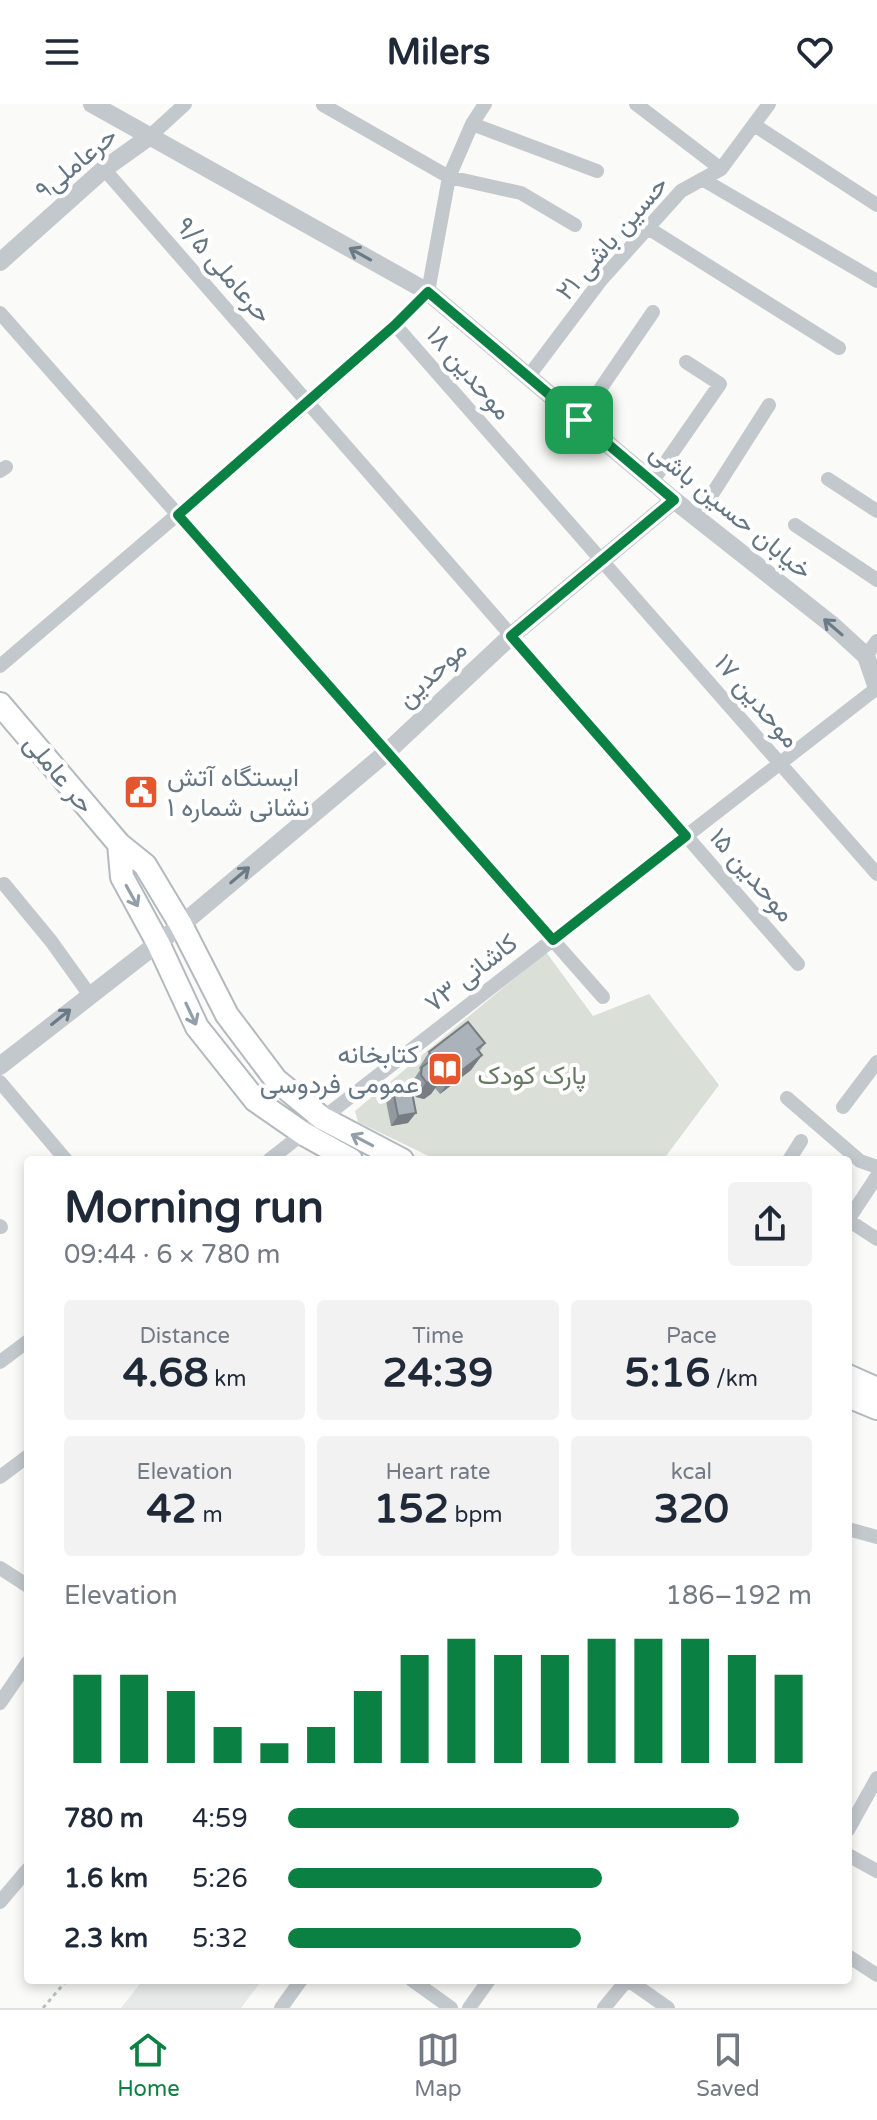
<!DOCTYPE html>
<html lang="en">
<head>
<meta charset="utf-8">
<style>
	:root { --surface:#fff; --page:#f2f2f3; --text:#1f2937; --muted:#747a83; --line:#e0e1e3; --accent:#0b8043 }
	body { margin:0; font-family:"Varela Round",Vazirmatn,sans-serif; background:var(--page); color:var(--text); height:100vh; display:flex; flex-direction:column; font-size:30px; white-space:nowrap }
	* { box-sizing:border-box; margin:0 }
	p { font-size:26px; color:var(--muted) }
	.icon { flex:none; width:44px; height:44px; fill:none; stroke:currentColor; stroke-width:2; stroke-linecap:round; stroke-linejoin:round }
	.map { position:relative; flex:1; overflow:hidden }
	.sheet { position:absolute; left:24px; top:1052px; width:828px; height:828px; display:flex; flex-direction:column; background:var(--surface); border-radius:8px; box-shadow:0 4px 12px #0003 }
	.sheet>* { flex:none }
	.pin { position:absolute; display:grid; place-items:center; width:68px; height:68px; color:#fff; margin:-34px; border-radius:16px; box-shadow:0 4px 12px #0006 }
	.round { display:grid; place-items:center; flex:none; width:84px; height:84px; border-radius:8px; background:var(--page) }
	.overview { display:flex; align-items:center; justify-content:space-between; height:136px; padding:0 40px }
	h1 { font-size:44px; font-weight:700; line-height:60px }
	.metrics { display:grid; grid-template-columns:repeat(3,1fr); gap:12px; height:136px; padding:8px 40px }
	.metrics div { display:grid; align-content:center; border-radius:8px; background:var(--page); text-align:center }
	.metrics b { font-size:40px; font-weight:700 }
	.metrics small { font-size:22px; font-weight:400 }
	.metrics p { font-size:22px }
	.chart { height:224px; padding:16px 40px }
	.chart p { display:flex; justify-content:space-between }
	.chart svg { width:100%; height:144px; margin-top:8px; stroke:var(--accent); stroke-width:6 }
	ul { padding:0 40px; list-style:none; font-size:26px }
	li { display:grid; grid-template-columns:128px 96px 1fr; align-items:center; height:60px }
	li i { height:20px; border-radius:10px; background:var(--accent) }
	header { display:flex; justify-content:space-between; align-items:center; height:104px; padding:0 40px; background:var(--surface); font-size:36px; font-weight:700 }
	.dock { display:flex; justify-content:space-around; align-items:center; height:112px; border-top:2px solid var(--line); background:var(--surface); font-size:22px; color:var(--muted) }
	.dock a { display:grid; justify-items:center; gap:4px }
	.dock .on { color:var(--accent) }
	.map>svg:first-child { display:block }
	.built { fill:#e8e9e9 }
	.green { fill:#dadfd7 }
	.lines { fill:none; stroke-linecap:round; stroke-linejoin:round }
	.secondary-casing { stroke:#b3babf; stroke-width:26 }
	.path { stroke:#bbbfc2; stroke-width:3; stroke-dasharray:4 4; stroke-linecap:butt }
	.minor { stroke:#c3c8cc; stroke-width:14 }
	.tertiary { stroke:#c3c8cc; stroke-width:18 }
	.secondary { stroke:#fff; stroke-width:22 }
	.wall { fill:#929a9f }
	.shaded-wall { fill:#777d82 }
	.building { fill:#aab3b9; stroke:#777d82; stroke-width:2 }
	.oneway { stroke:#6a7a87 }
	.oneway2 { stroke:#939fa8 }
	.route-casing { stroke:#fff; stroke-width:16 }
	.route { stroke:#0b8043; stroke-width:10 }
	.labels { text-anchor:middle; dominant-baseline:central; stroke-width:8; stroke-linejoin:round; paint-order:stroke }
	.street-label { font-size:26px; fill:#657683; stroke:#fff }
	.poi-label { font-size:26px; fill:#657683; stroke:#fff; text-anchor:start }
	.park-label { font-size:26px; fill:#687a64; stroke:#fff }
</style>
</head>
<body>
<header><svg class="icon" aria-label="menu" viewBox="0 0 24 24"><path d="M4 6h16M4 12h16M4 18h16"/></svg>Milers<svg class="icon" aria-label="heart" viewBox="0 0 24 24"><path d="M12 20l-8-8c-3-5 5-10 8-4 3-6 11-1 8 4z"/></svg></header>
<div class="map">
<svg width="877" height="1904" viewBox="0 0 877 1904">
	<rect width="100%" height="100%" fill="#fafaf8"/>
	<path class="built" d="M143,1876H262L241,1904H121Z"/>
	<path class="green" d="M546,848L593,912L649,890L719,981L663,1056H437L358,1018L355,1007Z"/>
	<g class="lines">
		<g class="secondary-casing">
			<path id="secondary" d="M0,600L119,740L145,761L181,821L227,911L276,976L322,1014L402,1056
				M119,740L122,773L158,839L197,923L255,996L304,1030L351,1056
				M848,1272L877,1285
				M848,1292L877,1304"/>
		</g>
		<path class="path" d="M43,1904L67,1876"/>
		<path class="minor" d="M636,0L721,65
			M323,1L449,73L521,89L575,121
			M472,20L597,67
			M754,21L877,101
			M149,33L185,0
			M104,65L798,860
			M702,75L877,177
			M648,124L839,244
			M0,209L603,893
			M395,221L877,770
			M528,273L601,176L681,87L721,65L769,0
			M579,316L653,208
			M0,367L6,363
			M828,375L877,407
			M652,378L720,280L686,258
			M697,414L769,301
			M795,421L877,476
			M866,552L877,537
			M0,562L308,299L395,221L428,188L449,73L472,20L485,0
			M4,780L51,837L89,890
			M0,978L66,1056
			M787,994L860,1057L877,1063
			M843,1003L877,958
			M269,1056L877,584
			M789,1056L801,1037
			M848,1116L877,1072
			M848,1116L877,1135
			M0,1122L1,1123
			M0,1258L28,1237
			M0,1373L28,1352
			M848,1425L877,1433
			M0,1464L28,1482
			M0,1599L28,1558
			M848,1726L877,1674
			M848,1751L877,1767
			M0,1798L28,1765
			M848,1852L877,1871
			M412,1876L451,1904
			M628,1876L668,1904
			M281,1904L301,1876
			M469,1904L489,1876
			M604,1904L627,1876"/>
		<path class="tertiary" d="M92,0L428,188L674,396L831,520L866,552L877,584
			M0,158L104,65L149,33
			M0,962L181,821L387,648L511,532L674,396"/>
		<use href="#secondary" class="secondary"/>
	</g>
	<path class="wall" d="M485,939L479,948L482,951L471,966L440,990L435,984L431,990L424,995L416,993L412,988L408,1019L391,1022L386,997L393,986L411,984L412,978L420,966L419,964L429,948Z"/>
	<path class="shaded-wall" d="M482,951L471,966L440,990L450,975Z
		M442,975L431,990L424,995L416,993L426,978Z
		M416,1009L408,1019L391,1022L398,1012Z"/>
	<path class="building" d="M468,918L485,939L477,945L482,951L450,975L443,966L442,975L435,980L426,978L421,971L422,963L429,958L437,959L429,948Z
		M411,983L416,1009L398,1012L393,986Z"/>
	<defs><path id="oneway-shaft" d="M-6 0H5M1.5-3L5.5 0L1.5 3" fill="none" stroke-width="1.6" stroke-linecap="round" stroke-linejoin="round" transform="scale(2)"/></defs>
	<g class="oneway">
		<use href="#oneway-shaft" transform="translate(360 150) rotate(-151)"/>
		<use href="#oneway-shaft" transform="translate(833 523) rotate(-139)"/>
		<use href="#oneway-shaft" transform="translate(240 771) rotate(-40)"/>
		<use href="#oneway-shaft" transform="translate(61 913) rotate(-39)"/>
	</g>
	<g class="oneway2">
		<use href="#oneway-shaft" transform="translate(132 792) rotate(61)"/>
		<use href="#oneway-shaft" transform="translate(191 910) rotate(65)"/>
		<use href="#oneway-shaft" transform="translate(362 1036) rotate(-152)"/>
	</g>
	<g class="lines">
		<g class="route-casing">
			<path id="route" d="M428,188L674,396L511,532L686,732L553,836L178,411L395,221Z"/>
		</g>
		<use href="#route" class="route"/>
	</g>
	<defs>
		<g id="civic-square" transform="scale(1.8)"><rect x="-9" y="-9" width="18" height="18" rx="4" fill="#e4572e" stroke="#fff"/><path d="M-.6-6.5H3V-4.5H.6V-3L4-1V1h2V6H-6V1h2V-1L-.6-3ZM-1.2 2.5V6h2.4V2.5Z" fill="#fff"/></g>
		<g id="library-square" transform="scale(1.8)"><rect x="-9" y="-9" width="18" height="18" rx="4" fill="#e4572e" stroke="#fff"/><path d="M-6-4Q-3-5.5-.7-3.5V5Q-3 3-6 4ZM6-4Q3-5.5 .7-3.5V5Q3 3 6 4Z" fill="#fff"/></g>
	</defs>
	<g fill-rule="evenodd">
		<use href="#civic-square" x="141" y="688"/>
		<use href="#library-square" x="445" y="965"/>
	</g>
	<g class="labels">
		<g class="street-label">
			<text transform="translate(76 59) rotate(-40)">حرعاملی۹</text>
			<text transform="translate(612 134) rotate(-49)">حسین باشی ۲۱</text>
			<text transform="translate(224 166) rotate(49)">حرعاملی ۹/۵</text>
			<text transform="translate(469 269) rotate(49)">موحدین ۱۸</text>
			<text transform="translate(731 407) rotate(39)">خیابان حسین باشی</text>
			<text transform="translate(432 570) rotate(-43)">موحدین</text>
			<text transform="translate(757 597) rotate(49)">موحدین ۱۷</text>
			<text transform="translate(59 670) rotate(50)">حر عاملی</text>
			<text transform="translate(752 771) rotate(49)">موحدین ۱۵</text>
			<text transform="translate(471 869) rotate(-38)">کاشانی ۷۳</text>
		</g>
		<g class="poi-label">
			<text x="167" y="673">ایستگاه آتش<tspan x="167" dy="30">نشانی شماره ۱</tspan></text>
			<text x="419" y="950" text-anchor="end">کتابخانه<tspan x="419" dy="30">عمومی فردوسی</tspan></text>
		</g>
		<g class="park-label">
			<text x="532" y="971">پارک کودک</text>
		</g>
	</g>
</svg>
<div class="pin" style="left:579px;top:316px;background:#1e9e55"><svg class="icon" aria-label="arrive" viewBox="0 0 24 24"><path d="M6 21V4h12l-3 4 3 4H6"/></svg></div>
<section class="sheet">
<div class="overview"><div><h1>Morning run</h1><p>09:44 · 6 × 780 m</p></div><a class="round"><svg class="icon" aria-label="share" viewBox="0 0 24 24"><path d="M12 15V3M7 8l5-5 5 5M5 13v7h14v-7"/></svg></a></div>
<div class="metrics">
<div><p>Distance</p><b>4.68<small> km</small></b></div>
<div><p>Time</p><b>24:39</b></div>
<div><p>Pace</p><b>5:16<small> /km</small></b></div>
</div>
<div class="metrics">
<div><p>Elevation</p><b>42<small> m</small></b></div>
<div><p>Heart rate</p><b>152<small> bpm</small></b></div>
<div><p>kcal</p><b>320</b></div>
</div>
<div class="chart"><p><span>Elevation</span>186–192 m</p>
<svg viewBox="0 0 160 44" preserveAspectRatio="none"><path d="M5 44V17M15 44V17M25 44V22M35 44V33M45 44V38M55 44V33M65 44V22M75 44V11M85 44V6M95 44V11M105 44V11M115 44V6M125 44V6M135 44V6M145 44V11M155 44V17"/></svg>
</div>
<ul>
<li><b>780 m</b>4:59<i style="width:86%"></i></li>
<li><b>1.6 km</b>5:26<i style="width:60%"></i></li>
<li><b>2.3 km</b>5:32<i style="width:56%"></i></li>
</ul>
</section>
</div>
<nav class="dock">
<a class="on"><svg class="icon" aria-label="home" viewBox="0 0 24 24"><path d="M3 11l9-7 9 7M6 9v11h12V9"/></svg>Home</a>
<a><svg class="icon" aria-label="map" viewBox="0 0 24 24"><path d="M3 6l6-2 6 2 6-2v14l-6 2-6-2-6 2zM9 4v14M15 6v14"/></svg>Map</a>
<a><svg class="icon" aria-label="saved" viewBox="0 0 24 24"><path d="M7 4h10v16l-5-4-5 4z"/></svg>Saved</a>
</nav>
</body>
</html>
